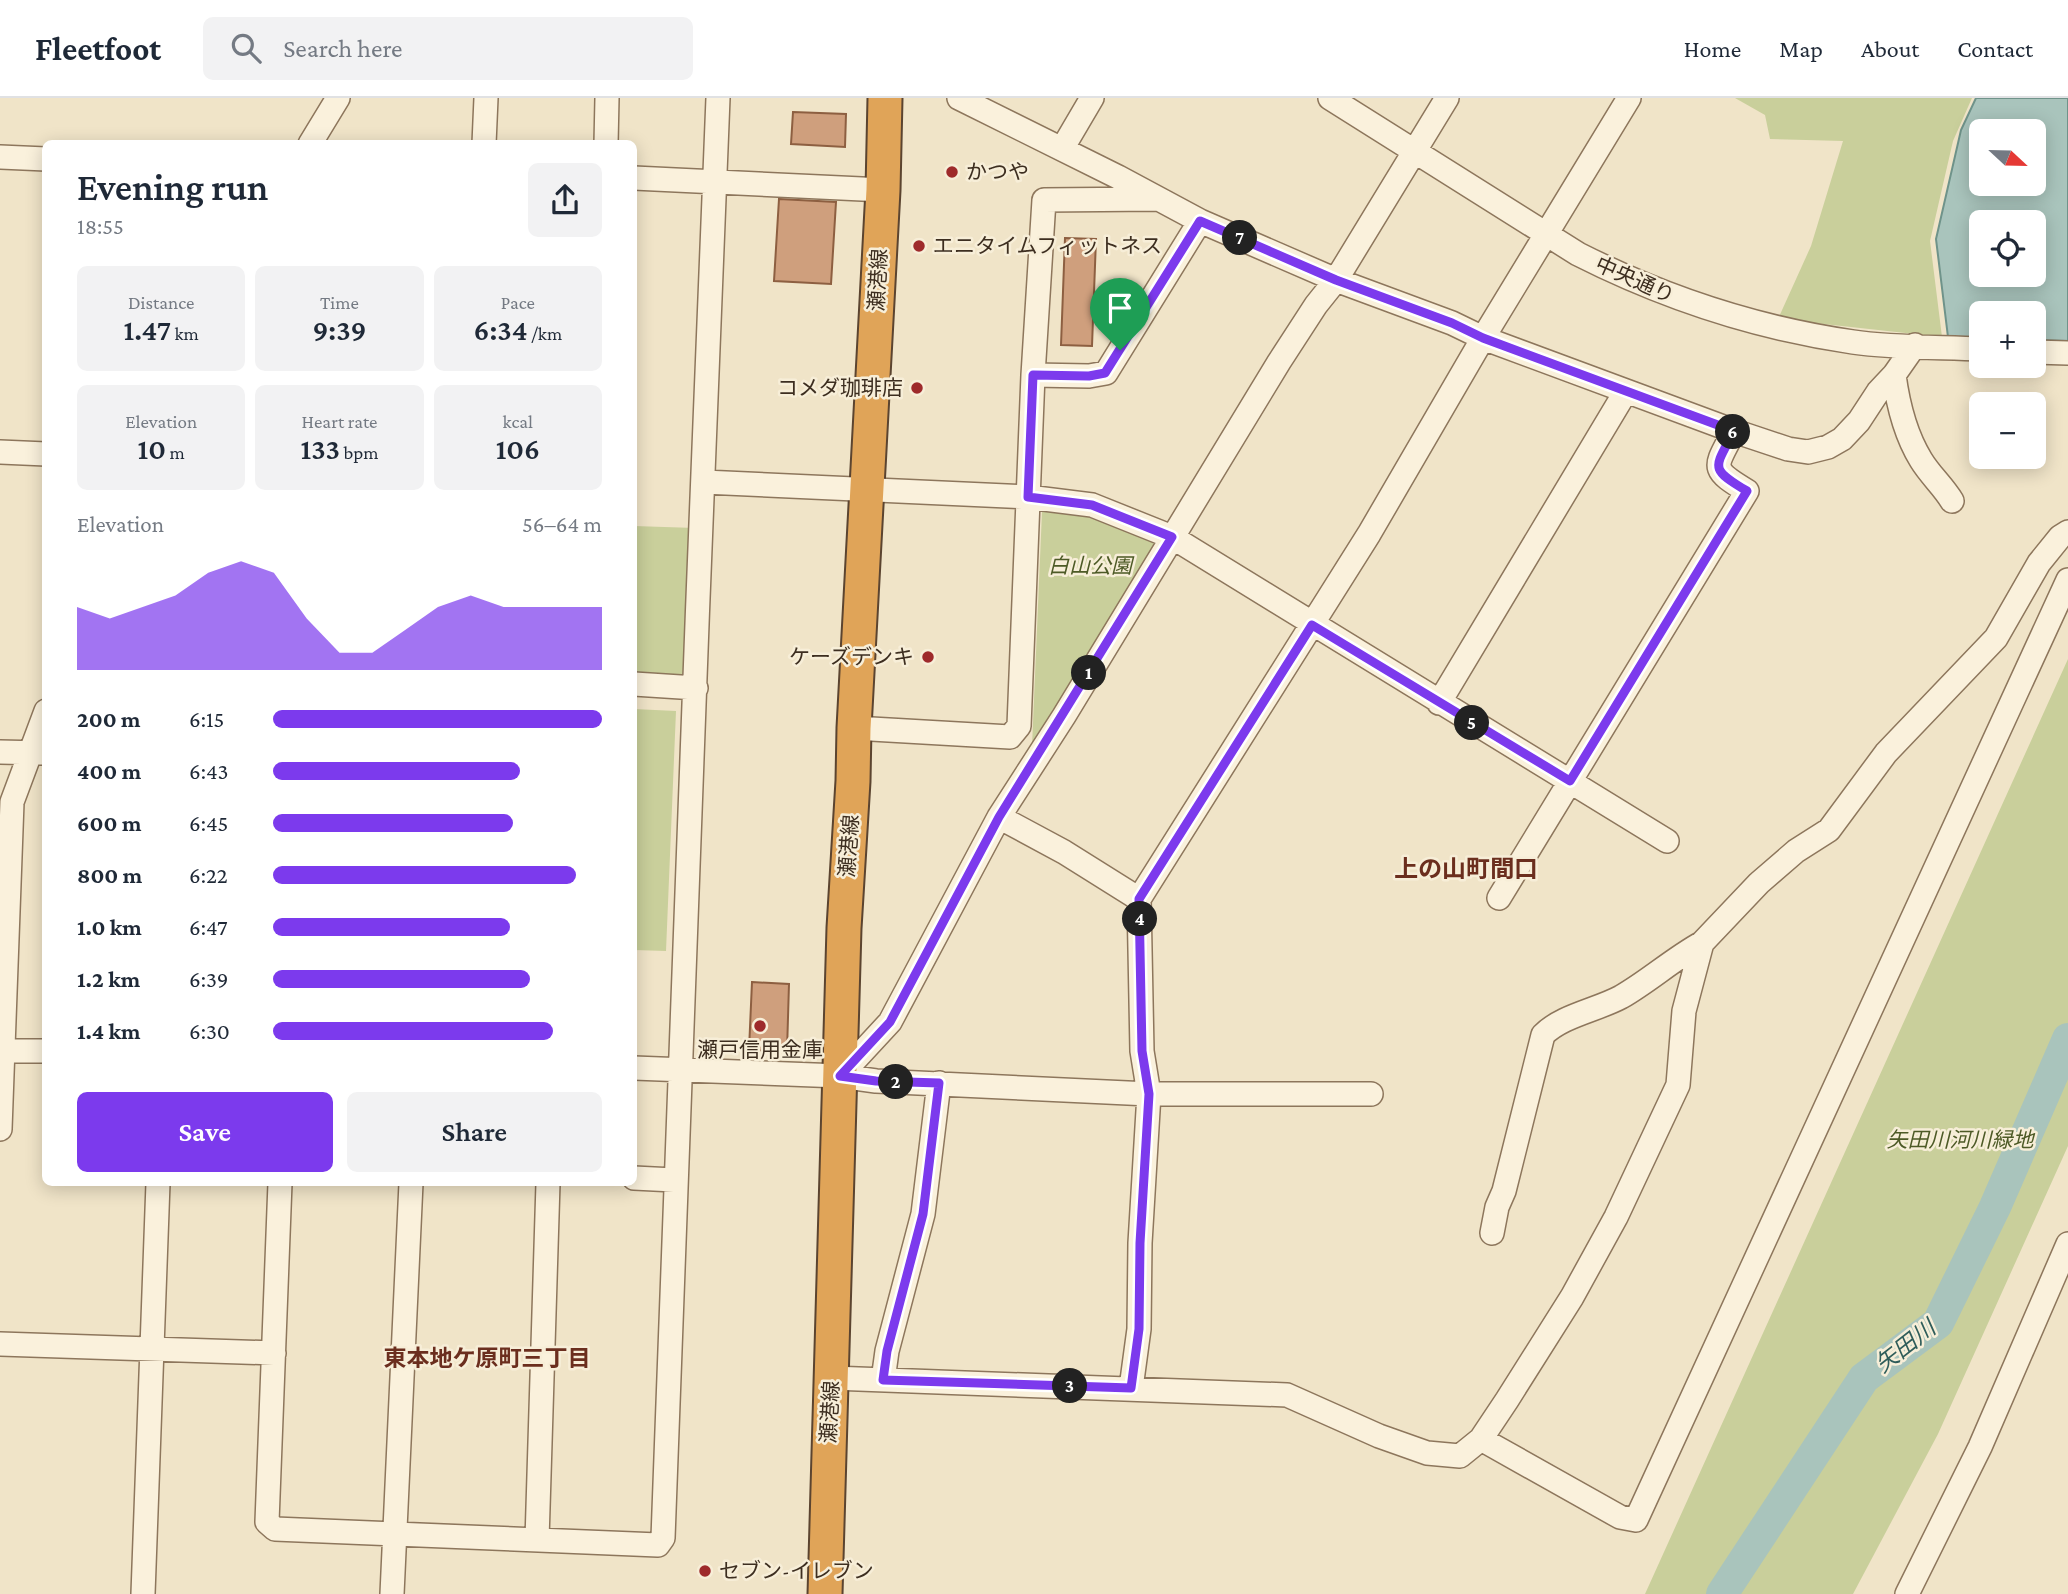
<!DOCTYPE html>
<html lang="en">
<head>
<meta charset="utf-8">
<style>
	:root { --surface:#fff; --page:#f2f2f3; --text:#1f2937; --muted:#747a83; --line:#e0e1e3; --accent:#7c3aed }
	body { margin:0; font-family:"Crimson Pro","Noto Sans JP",serif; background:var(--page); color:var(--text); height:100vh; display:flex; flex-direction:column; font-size:26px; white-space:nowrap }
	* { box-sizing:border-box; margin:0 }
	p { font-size:23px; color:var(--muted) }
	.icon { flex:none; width:38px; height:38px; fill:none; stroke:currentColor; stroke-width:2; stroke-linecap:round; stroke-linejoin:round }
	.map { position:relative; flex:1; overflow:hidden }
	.drawer { position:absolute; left:42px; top:42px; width:595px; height:1046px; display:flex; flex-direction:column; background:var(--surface); border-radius:10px; box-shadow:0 4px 18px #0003 }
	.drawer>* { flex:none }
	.needle { width:46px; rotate:112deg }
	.tools { position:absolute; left:1969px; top:21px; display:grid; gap:14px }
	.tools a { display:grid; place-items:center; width:77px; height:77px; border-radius:10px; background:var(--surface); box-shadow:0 4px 18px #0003; font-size:35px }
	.pin { position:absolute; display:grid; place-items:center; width:60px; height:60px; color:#fff; margin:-72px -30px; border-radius:50% 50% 50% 0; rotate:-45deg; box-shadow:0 0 7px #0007 }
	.pin .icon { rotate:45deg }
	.km { position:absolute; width:35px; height:35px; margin:-18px; border-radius:50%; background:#222; color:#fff; font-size:19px; line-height:35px; text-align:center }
	.round { display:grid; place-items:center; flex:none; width:74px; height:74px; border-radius:10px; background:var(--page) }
	.head { display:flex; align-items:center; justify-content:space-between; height:119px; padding:0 35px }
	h1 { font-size:38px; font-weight:600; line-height:52px }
	.metrics { display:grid; grid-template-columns:repeat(3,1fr); gap:10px; height:119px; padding:7px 35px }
	.metrics div { display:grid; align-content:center; border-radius:10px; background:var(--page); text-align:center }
	.metrics b { font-size:30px; font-weight:600 }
	.metrics small { font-size:19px; font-weight:400 }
	.metrics p { font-size:19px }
	.chart { height:196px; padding:14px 35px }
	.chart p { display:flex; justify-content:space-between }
	.chart svg { width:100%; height:126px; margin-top:7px; fill:var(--accent); opacity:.7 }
	.button { display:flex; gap:14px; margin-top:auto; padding:14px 35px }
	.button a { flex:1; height:80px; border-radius:10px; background:var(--accent); color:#fff; font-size:28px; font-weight:600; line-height:80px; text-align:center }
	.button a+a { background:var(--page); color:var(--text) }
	ul { padding:0 35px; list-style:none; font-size:23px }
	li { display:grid; grid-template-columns:112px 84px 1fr; align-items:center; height:52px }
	li i { height:18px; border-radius:9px; background:var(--accent) }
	header { display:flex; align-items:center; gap:42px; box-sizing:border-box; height:98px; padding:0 35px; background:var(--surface); border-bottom:2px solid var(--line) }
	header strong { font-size:33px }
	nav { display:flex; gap:38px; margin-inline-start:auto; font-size:24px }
	.search { width:490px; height:63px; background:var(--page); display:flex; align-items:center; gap:18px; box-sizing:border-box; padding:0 24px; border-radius:10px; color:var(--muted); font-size:26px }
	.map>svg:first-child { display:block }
	.green { fill:#c9cf9b }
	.water { fill:#a9c4bc; stroke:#6f938a; stroke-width:2; fill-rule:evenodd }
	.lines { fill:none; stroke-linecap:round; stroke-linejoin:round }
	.river { stroke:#a9c4bc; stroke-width:32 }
	.building { fill:#cf9f7d; stroke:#8d5f41; stroke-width:2 }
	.minor-casing { stroke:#8d765c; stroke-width:26 }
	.highway-casing { stroke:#5b4430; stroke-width:37 }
	.minor { stroke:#faf1dc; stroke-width:23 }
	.highway { stroke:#e0a458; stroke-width:33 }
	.route-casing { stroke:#fff; stroke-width:14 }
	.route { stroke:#7c3aed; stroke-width:9 }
	.poi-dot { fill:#9e2a2b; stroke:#f7eed8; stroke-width:2.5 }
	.labels { text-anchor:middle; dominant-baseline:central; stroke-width:5; stroke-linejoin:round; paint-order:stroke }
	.poi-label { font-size:21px; fill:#3d2e20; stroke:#f7eed8; text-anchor:start }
	.street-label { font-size:21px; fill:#3d2e20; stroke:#f7eed8 }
	.park-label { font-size:21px; font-style:italic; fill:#4d5a26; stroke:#f7eed8 }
	.water-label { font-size:23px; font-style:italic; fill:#2f5d5a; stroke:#f7eed8 }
	.neighbourhood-label { font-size:23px; font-weight:bold; fill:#6b2e1e; stroke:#f7eed8 }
	.quarter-label { font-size:24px; font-weight:bold; fill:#6b2e1e; stroke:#f7eed8 }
</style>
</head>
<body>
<header>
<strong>Fleetfoot</strong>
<div class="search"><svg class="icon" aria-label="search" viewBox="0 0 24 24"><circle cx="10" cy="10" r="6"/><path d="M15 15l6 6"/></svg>Search here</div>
<nav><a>Home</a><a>Map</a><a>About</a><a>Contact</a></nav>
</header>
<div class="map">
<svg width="2068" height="1496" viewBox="0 0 2068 1496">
	<rect width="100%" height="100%" fill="#f0e4c8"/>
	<path class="green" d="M1735,0H1972L1953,43L1930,143L1942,239L1778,221L1811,148L1843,43L1770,41L1765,17Z
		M1042,414L1090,415L1164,440L1032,648Z
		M634,428L695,430L685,578L634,575Z
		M2068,561V1048L1938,1336L1853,1496H1645Z
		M634,611L676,613L666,853L634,852Z"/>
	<path class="water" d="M1976,0H2068V243L2034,242V215H1981V240L1948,239L1936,141L1961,32ZM1981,33H2034V86H1981ZM1981,124H2034V177H1981Z"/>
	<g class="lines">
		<path class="river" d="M1722,1496L1864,1280L1938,1225L1995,1109L2068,941"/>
	</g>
	<path class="building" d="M793,14L846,16L845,49L791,46Z
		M779,101L836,104L831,186L774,183Z
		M1065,140L1096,141L1092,248L1061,247Z
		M752,884L789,886L787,953L749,952Z"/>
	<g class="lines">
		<g class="minor-casing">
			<path id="minor" d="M959,0L1118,79L1200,123L1336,182L1452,225L1483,240L1734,333L1788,351L1808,354L1828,349L1842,341L1859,323L1878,294L1894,277L1915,247
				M1330,0L1578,156C1665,200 1756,230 1853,244C1894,250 1939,249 1981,251
				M310,46L338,0
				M484,46L486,0
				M606,46L607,0
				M1062,51L1092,0
				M0,59L46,61
				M634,80L883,92
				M2034,254L2068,255
				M1033,277L1089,278L1106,275L1200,123
				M1894,277C1898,307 1905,336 1921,362C1930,377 1943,388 1952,403
				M0,354L46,356
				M704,384L1028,399L1092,407L1172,439L1667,743
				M634,586L696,590
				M1439,605L1626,293
				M854,630L1010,639L1019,628L1033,277L1044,102L1157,101
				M0,654L42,655
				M999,719L1064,754L1139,801
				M1499,800L1747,393C1709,370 1715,370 1734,333
				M0,953H46
				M634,970L840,978L876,983L1149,996H1371
				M840,978L890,924L999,719L1064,618L1279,264L1316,207L1336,182L1447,0
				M0,1031L12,704L46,613
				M634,1080L674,1082
				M280,1085L267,1424L275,1431L658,1447L663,1440C677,960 700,480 718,0
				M1492,1135L1497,1109L1504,1093L1543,937C1561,918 1597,912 1621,899C1649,883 1673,861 1702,845
				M0,1246L274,1255
				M832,1280L1287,1297L1379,1338L1427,1355L1460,1358L1481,1341L1507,1302L1572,1199L1616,1119L1678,987L1684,913L1702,845L1759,785L1796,753L1829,732L1886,655L1996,540L2039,465L2060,439L2068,434
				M883,1282L887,1253L923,1116L939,985
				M1131,1290L1139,1231L1140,1145L1149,996L1142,953L1139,801L1369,436L1483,240L1629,0
				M1481,1341L1620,1419L1636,1422L2068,482
				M537,1442L548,1085
				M143,1496L158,1085
				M392,1496L411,1085
				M1907,1496L1980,1349L2068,1146"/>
		</g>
		<g class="highway-casing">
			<path id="highway" d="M825,1496L844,830L853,683L854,630L883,92L885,0"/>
		</g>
		<use href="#minor" class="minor"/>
		<use href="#highway" class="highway"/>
	</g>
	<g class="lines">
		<g class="route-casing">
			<path id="route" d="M1200,123L1336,182L1452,225L1483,240L1734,333C1715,370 1708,370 1747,393L1570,683L1312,527L1139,801L1142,953L1149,996L1140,1145L1139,1231L1131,1290L883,1282L887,1253L923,1116L939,985L876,983L840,978L890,924L999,719L1172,439L1092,407L1028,399L1033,277L1089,278L1105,275Z"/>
		</g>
		<use href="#route" class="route"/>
	</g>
	<g class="poi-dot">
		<circle cx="952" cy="74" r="7"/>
		<circle cx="919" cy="148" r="7"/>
		<circle cx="917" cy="290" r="7"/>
		<circle cx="928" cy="559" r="7"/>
		<circle cx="760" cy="928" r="7"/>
		<circle cx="705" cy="1473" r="7"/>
	</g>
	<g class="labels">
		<g class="poi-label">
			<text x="966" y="74">かつや</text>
			<text x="933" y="148">エニタイムフィットネス</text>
			<text x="903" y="290" text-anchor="end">コメダ珈琲店</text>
			<text x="914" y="559" text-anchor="end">ケーズデンキ</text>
			<text x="760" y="952" text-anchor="middle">瀬戸信用金庫</text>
			<text x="719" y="1473">セブン-イレブン</text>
		</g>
		<g class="street-label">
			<text transform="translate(878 182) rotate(-87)">瀬港線</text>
			<text transform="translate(1635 182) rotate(24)">中央通り</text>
			<text transform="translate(849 748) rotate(-86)">瀬港線</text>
			<text transform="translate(830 1314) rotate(-87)">瀬港線</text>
		</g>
		<g class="park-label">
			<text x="1090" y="468">白山公園</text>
			<text x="1960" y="1042">矢田川河川緑地</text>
		</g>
		<g class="water-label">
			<text transform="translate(1905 1248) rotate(-38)">矢田川</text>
		</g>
		<g class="neighbourhood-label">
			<text x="487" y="1260">東本地ケ原町三丁目</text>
		</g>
		<g class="quarter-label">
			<text x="1466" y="770">上の山町間口</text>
		</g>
	</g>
</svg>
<div class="tools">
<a><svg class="needle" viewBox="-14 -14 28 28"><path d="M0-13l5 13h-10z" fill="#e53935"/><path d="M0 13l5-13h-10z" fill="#747a83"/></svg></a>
<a><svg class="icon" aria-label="locate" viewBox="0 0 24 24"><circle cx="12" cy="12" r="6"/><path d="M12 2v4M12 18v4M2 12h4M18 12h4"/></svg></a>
<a>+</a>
<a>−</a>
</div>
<div class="pin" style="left:1120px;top:252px;background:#1e9e55"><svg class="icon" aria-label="arrive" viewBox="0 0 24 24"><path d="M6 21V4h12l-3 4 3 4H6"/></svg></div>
<b class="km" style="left:1089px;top:575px">1</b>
<b class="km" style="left:896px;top:984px">2</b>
<b class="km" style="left:1070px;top:1288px">3</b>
<b class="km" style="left:1140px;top:821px">4</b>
<b class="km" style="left:1472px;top:625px">5</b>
<b class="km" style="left:1733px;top:334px">6</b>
<b class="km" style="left:1240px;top:140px">7</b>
<section class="drawer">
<div class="head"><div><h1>Evening run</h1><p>18:55</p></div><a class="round"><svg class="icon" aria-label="share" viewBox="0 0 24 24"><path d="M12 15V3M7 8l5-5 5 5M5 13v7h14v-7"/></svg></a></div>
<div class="metrics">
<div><p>Distance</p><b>1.47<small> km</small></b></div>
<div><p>Time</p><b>9:39</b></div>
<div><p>Pace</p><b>6:34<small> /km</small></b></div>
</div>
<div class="metrics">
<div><p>Elevation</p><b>10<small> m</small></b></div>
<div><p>Heart rate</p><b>133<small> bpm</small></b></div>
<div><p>kcal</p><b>106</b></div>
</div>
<div class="chart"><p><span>Elevation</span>56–64 m</p>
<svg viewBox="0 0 160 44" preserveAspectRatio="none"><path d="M0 44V22L10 26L20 22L30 18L40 10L50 6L60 10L70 26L80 38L90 38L100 30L110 22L120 18L130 22L140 22L150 22L160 22V44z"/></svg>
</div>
<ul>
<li><b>200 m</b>6:15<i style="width:100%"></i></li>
<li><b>400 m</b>6:43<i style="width:75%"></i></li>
<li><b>600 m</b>6:45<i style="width:73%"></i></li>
<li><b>800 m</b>6:22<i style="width:92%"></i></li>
<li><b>1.0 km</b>6:47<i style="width:72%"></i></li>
<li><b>1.2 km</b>6:39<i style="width:78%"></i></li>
<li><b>1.4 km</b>6:30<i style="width:85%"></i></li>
</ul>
<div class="button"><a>Save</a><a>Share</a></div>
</section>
</div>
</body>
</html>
